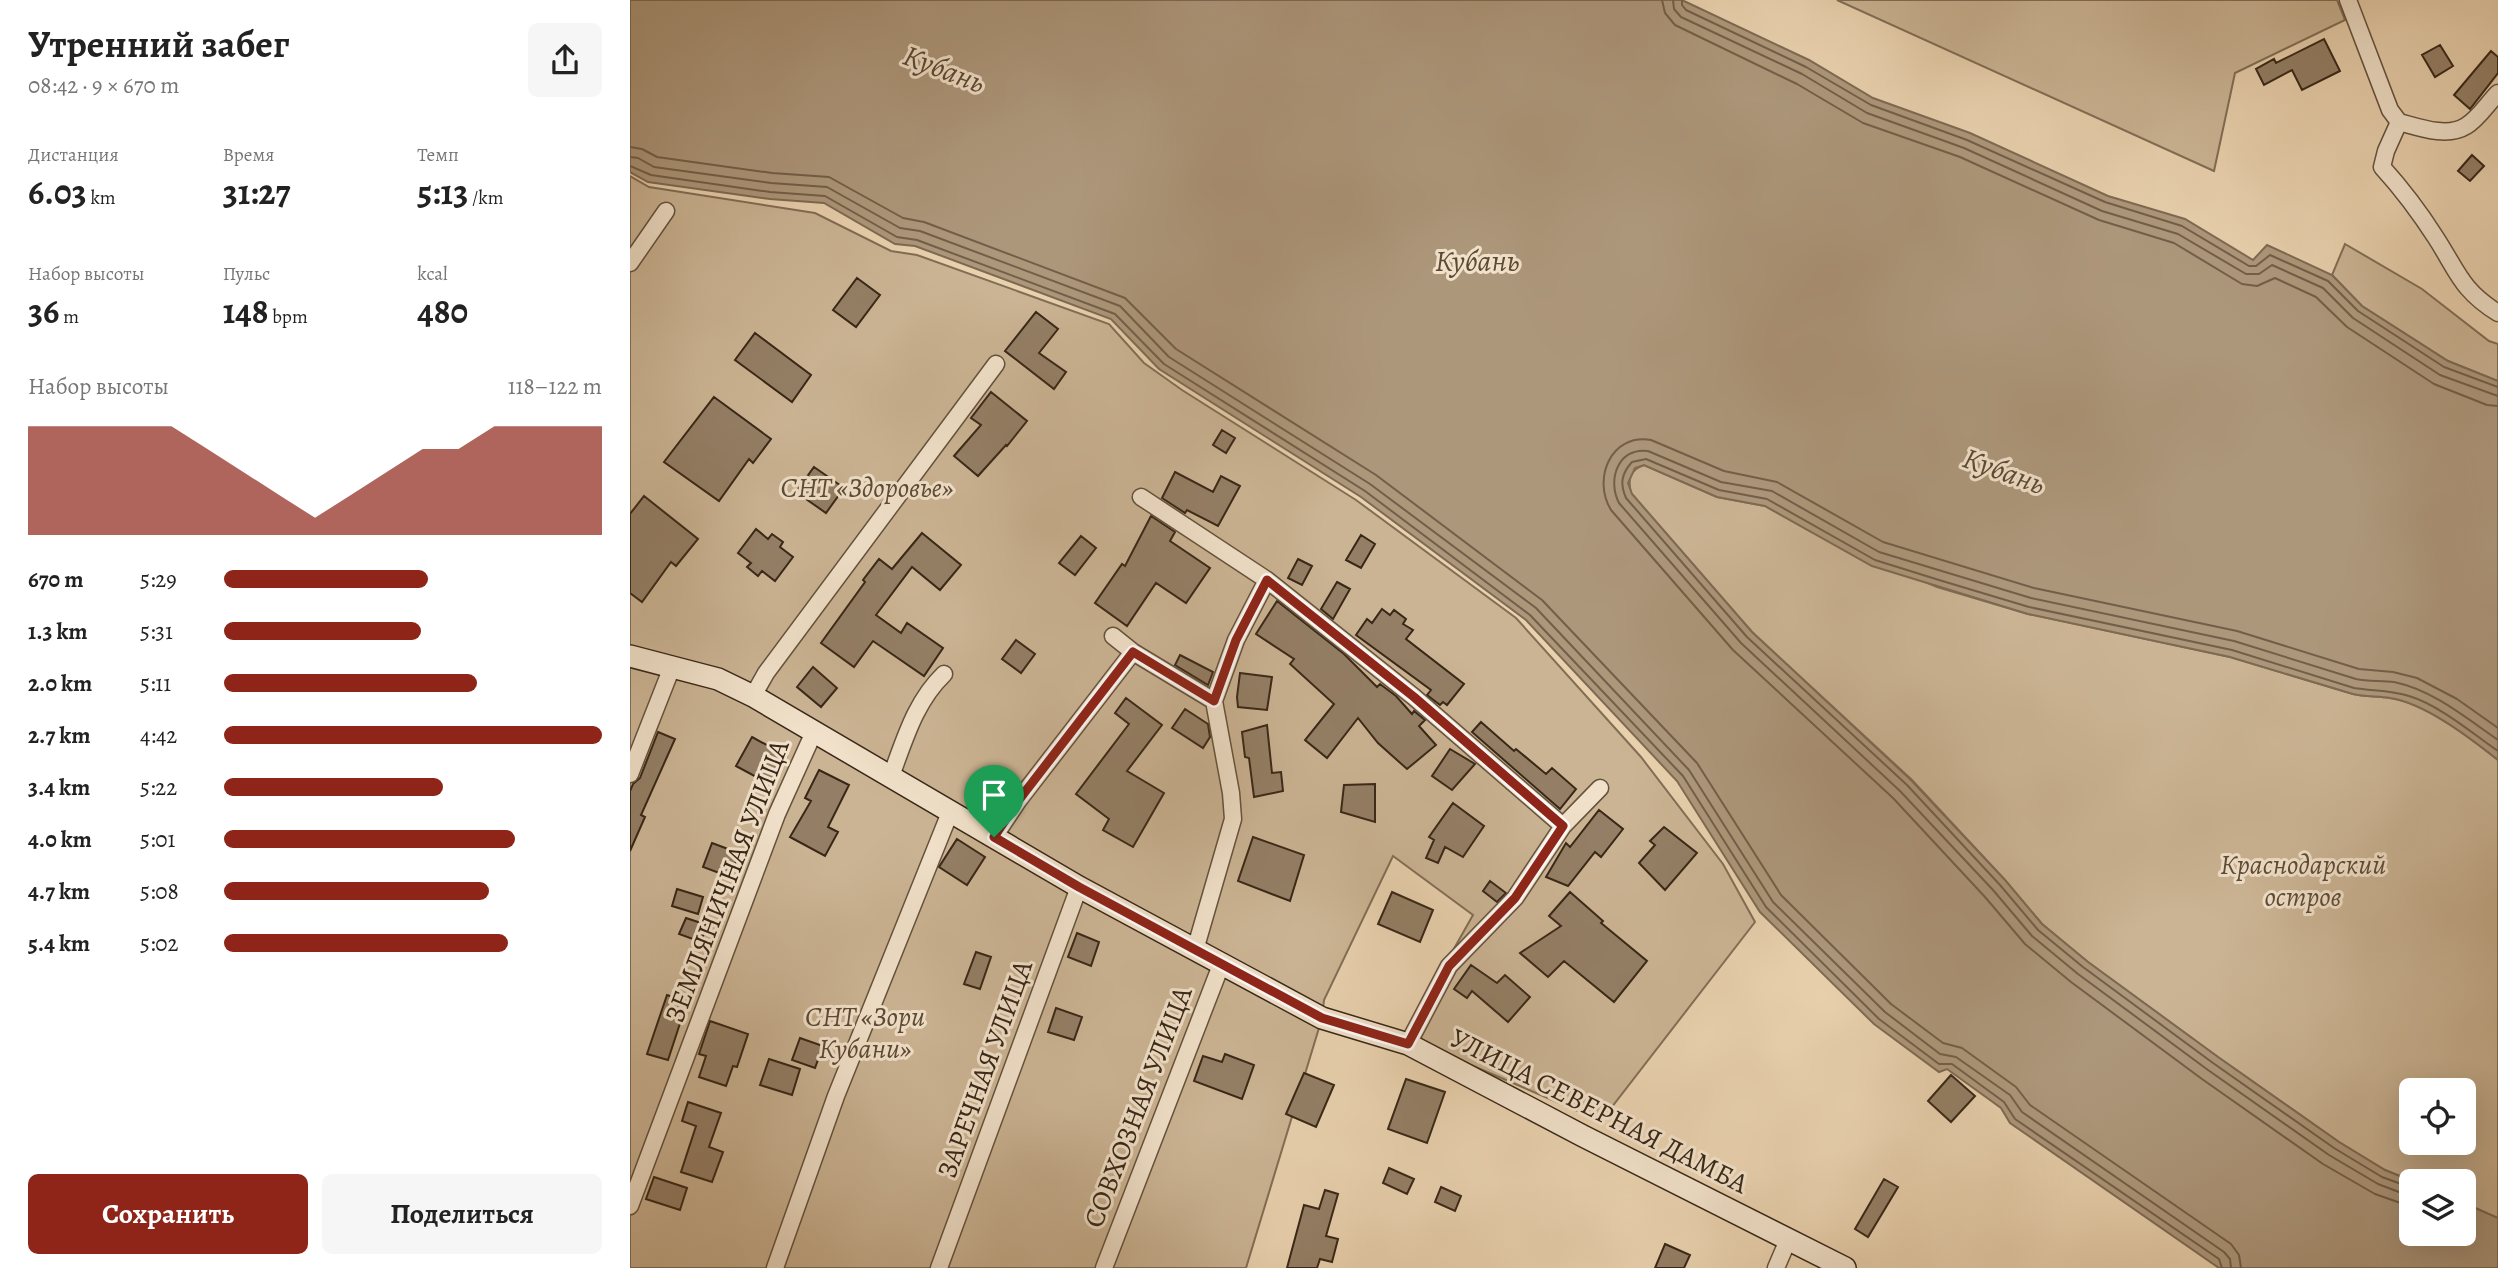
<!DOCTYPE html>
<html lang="ru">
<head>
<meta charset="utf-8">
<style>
	:root { --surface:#fff; --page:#f6f6f6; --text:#222; --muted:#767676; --accent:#8f2418 }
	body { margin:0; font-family:Alegreya,serif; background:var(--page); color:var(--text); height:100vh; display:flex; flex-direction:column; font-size:26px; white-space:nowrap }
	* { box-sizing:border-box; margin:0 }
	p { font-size:23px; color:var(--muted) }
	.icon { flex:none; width:38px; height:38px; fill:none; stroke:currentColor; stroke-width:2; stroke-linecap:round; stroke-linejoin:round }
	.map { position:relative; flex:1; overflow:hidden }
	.details { display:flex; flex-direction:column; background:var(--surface); width:630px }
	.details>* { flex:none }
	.fabs { position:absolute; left:1769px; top:1078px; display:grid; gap:14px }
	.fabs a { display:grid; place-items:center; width:77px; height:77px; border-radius:10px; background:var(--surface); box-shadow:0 7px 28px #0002; font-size:35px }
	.pin { position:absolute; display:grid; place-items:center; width:60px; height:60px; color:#fff; margin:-72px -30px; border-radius:50% 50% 50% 0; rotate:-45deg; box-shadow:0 0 7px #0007 }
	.pin .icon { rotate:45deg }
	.round { display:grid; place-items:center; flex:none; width:74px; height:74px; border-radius:10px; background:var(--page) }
	.summary { display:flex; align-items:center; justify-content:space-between; height:119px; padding:0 28px }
	h1 { font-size:38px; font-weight:700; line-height:52px }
	.metrics { display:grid; grid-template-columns:repeat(3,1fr); gap:10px; height:119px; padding:7px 28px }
	.metrics div { display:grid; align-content:center }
	.metrics b { font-size:35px; font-weight:700 }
	.metrics small { font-size:19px; font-weight:400 }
	.metrics p { font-size:19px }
	.chart { height:196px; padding:14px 28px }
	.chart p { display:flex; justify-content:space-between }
	.chart svg { width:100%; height:126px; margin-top:7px; fill:var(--accent); opacity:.7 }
	.primary-button { display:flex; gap:14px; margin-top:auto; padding:14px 28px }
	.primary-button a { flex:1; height:80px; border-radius:10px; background:var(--accent); color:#fff; font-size:28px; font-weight:700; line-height:80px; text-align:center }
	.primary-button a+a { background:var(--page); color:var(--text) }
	ul { padding:0 28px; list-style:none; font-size:23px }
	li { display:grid; grid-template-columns:112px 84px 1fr; align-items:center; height:52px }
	li i { height:18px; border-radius:9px; background:var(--accent) }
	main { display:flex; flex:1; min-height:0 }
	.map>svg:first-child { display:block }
	.green { fill:#cbb494; stroke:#826e56; stroke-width:2; fill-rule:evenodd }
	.water { fill:#ad977b; stroke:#7e6a53; stroke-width:2 }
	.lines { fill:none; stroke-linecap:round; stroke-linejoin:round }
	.shore { stroke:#725f49; stroke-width:2 }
	.building { fill:#947f66; stroke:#382717; stroke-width:2 }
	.street-casing { stroke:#64523d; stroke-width:19 }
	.secondary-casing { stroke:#382717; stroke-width:24 }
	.street { stroke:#f1e1ca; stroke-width:16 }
	.secondary { stroke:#f1e1ca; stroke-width:21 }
	.route-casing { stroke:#fff; stroke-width:14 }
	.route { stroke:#8f2418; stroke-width:9 }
	.labels { text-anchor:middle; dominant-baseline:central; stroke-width:6; stroke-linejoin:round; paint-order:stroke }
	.park-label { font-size:28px; font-style:italic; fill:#5d4a36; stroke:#f1e1ca }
	.street-label { font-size:28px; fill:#382717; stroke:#f1e1ca }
	.water-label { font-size:30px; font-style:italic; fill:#5b4935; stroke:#f1e1ca }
</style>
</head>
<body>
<main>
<section class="details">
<div class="summary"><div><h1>Утренний забег</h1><p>08:42 · 9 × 670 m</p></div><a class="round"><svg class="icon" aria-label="share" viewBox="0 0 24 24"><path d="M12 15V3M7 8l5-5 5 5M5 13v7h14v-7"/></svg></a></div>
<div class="metrics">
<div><p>Дистанция</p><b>6.03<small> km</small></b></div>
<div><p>Время</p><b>31:27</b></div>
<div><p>Темп</p><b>5:13<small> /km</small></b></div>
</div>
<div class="metrics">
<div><p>Набор высоты</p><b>36<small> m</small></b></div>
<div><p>Пульс</p><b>148<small> bpm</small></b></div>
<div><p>kcal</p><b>480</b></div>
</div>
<div class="chart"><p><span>Набор высоты</span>118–122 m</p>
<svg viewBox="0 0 160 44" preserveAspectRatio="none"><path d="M0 44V6L10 6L20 6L30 6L40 6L50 14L60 22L70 30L80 38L90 30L100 22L110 14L120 14L130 6L140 6L150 6L160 6V44z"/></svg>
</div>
<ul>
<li><b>670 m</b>5:29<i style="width:54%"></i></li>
<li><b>1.3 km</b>5:31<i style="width:52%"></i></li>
<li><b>2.0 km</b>5:11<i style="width:67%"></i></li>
<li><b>2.7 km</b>4:42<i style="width:100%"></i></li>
<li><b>3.4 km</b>5:22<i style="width:58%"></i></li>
<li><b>4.0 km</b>5:01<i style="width:77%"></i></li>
<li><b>4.7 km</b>5:08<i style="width:70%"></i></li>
<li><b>5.4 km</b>5:02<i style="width:75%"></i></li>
</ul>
<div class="primary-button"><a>Сохранить</a><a>Поделиться</a></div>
</section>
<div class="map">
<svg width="1868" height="1268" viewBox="0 0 1868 1268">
	<rect width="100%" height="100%" fill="#e9d1ae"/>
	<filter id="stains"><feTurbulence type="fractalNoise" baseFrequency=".00286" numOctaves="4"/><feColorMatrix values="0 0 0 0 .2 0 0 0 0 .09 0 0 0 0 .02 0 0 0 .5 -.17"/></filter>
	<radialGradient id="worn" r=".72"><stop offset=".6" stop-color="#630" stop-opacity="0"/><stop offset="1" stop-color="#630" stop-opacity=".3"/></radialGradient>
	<path class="green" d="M1207,0H1707L1715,20L1605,73L1584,171Z
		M0,176L19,187L185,213L261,251L287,255L479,324L514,363L552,390L726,500L886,618L1011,757L1093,864L1125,922L971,1121L841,1065L790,1039L778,1030L843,915L763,856L694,1000L692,1018L616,1268H0Z
		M1715,244L1792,289L1859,341L1868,344V381L1818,361L1732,306L1702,275Z
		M1014,465L1087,497L1135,506L1180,531L1307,587L1398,614L1600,657L1723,694C1735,697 1748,696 1760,698C1795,703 1841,738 1868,760V1218L1834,1203V1181H1782L1755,1170L1709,1142L1588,1057L1458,962L1412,924L1375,880L1282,780L1122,632L1001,493C998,480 999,470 1014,465ZM1782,1090H1834V1143H1782Z"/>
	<path class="water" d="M0,0H1052L1179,60L1243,98L1340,133L1478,196L1555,219L1623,260L1637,245L1702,275L1732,306L1818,361L1868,381V760C1840,738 1795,703 1760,698C1748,696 1735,697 1723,694L1600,657L1398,614L1242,566L1135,506L1087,497L1014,465L1005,468L998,483L1002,494L1122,632L1281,780L1375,880L1412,924L1458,962L1588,1057L1709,1142L1755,1170L1782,1181V1234H1834V1203L1868,1218V1268H1589L1380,1123L1371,1108L1317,1069L1309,1072L1244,1024L1130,912L1047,781L896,620L731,497L529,369L481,319L285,246L265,244L194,203L140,199L18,182L0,172Z"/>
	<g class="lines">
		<path class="shore" d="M1032,0L1035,13L1045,25L1167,84L1233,123L1330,157L1469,220L1544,243L1612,284L1627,286L1645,278L1686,297L1717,327L1804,384L1857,405L1868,406
			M1043,0L1044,9L1051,17L1172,74L1237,113L1334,148L1472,211L1548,234L1616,274H1629L1642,265L1693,288L1723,318L1810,375L1868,396
			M1052,0V5L1056,10L1176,67L1241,105L1337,140L1475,202L1552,226L1619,266H1626L1640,255L1698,281L1728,311L1814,367L1868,387
			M0,147L12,149L27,157L142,173L199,177L273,218L294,222L495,298L546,349L746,475L912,600L1067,763L1151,895L1261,1004L1313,1043L1332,1048L1386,1087L1400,1105L1601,1244L1609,1255L1611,1268
			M0,157L8,158L24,167L141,183L197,187L270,228L290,231L490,306L539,357L740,484L906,608L1059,770L1143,902L1255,1012L1310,1054L1326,1057L1380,1095L1392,1112L1594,1252L1600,1259L1601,1268
			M0,166L21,175L140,192L195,196L267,237L287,240L485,314L534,364L735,491L900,615L1053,776L1136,907L1249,1019L1309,1064H1322L1374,1102L1385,1119L1589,1259L1592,1268
			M1782,1188L1752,1177L1704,1148L1583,1063L1453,967L1408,930L1370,885L1277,785L1117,637L996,498C990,484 991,474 1002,462L1016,459L1089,490L1137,499L1245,560L1309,580L1399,607L1602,650L1724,688C1743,691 1761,690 1779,696C1809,705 1842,733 1868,751
			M1782,1197L1748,1184L1699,1155L1578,1070L1448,974L1402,936L1363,890L1270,791L1111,643L989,503C977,480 988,447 1018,451L1091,482L1142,491L1249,552L1401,598L1604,641L1726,679C1739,682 1752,680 1764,682C1803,690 1836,718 1868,740
			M1782,1207L1745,1194L1693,1164L1572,1079L1441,982L1395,944L1355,897L1263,798L1103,650L981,510C962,479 981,433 1021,440L1094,471L1147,482L1253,542L1404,588L1607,631L1729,669L1763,672L1787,678L1827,699L1868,728"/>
	</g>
	<path class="building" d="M1694,39L1710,71L1672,90L1662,70L1634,85L1626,69L1644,59L1646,63Z
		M1810,45L1823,66L1805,77L1792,55Z
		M1861,51L1868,57V73L1840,109L1824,95Z
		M1842,155L1854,166L1840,181L1828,171Z
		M227,278L250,295L226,327L203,310Z
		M406,312L428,329L409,353L436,372L424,389L375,351Z
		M125,333L181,375L162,402L105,360Z
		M361,392L397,421L377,446L376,445L348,476L324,456L351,425L341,418Z
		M84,397L141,439L123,463L119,459L89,501L34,462Z
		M592,430L605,438L596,453L583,445Z
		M184,467L214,488L196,513L166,492Z
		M545,472L583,492L591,476L610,486L588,526L557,510L555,513L532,498Z
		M14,496L68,539L46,566L41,562L12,602L0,593V514Z
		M521,516L545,532L540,541L580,568L556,603L526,583L497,626L465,603L492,564L495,566Z
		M126,529L138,539L142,534L153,542L150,547L163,557L145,581L132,571L128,576L117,567L121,563L108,553Z
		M292,533L331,565L310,590L282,567L246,615L271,633L277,623L313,648L294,676L243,641L224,667L191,643L235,582L233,580L249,559L262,569Z
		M731,535L745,544L731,568L716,560Z
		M451,536L466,548L445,575L429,563Z
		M668,559L682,566L672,585L658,578Z
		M707,582L720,589L703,619L691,609Z
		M647,601L714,654L747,687L750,684L766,696L782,714L784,711L795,720L789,726L806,745L777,769L748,743L728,718L697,758L675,740L704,704L660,664L664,659L626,634Z
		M752,609L760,615L764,610L776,619L773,624L783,630L776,639L834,684L817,705L813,702L810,705L797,695L801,690L726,635L737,619L742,623Z
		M386,640L405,654L391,673L372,659Z
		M550,655L583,672L578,685L545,665Z
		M183,667L207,688L191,707L167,687Z
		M610,673L642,677L637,710L608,707L607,697Z
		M496,698L532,725L497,771L534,793L503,847L473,830L479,819L446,794L499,724L485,713Z
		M555,709L578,724L580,737L573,748L542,728Z
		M851,722L884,751L886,749L916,774L922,768L946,789L930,809L842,732Z
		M637,725L642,773L651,772L653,791L624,797L619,758L615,757L612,732Z
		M28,732L45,739L11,815L15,817L0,851V791L3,784L10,778Z
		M122,737L157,756L141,785L106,766Z
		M820,749L845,764L822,790L802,776Z
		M189,770L219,785L198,827L208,832L195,856L160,837L181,801L175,798Z
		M745,784V822L711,812L714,785Z
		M823,803L854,826L833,857L815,847L808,863L796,858L804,840L799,837Z
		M969,810L993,829L971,857L965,852L938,886L916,877L936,843L940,847Z
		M1034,827L1067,853L1035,890L1009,863L1025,845L1020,841Z
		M623,837L674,855L660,901L608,881Z
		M327,839L355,857L337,885L309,867Z
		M82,843L109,853L100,877L73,867Z
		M860,881L876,893L867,902L853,891Z
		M47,889L73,897L68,914L42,906Z
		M762,892L803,910L790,942L748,924Z
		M940,892L973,921L971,923L1017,961L984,1002L934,961L918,977L890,953L931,926L919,916Z
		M56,918L77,925L71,942L49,934Z
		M447,933L469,942L461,966L438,957Z
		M346,952L361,957L350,989L334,984Z
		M841,965L867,983L875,975L900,997L878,1022L842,991L837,998L824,989Z
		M37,995L57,1002L38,1060L17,1054Z
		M426,1008L452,1017L444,1040L418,1032Z
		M80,1021L118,1034L107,1067L103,1066L96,1086L69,1077L76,1056L69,1054Z
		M170,1038L193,1046L185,1068L162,1060Z
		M595,1054L624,1065L612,1099L564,1081L573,1056L592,1062Z
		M139,1059L170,1069L162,1095L130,1085Z
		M674,1073L704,1085L686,1127L656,1114Z
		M1321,1075L1345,1096L1321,1122L1298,1101Z
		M776,1079L815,1092L797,1143L758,1129Z
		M58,1102L91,1113L79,1147L93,1152L82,1182L51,1172L66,1126L52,1121Z
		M759,1168L784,1179L777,1194L753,1183Z
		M24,1177L57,1188L50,1210L16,1199Z
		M1254,1179L1268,1187L1238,1237L1225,1229Z
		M811,1187L831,1196L825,1211L805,1202Z
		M695,1190L708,1194L696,1236L708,1239L702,1262L690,1259L687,1268H657L674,1205L689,1209Z
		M1035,1244L1060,1255L1054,1268H1025Z"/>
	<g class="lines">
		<g class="street-casing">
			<path id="street" d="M1718,0L1760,110L1769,122
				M1769,122L1756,151L1752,167C1772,189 1790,213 1806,238C1828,272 1831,290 1868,313
				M1769,122C1788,127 1817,138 1836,126C1848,119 1858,103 1868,93
				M0,263L36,211
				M511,497L637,580L784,697L933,826
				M483,636L503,652L584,701L601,793L603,819L565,950
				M123,696L136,673L366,364
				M584,701L606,640L637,580
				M0,774L42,667
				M261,776C275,739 285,702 314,674
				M364,837L388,801L503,652
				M778,1044L819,966L885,898L933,826L970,788
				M0,1206L147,814L184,732
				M145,1268L206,1096L321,810
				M309,1268L449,887
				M474,1268L591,965
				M1146,1268L1158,1240"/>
		</g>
		<g class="secondary-casing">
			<path id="secondary" d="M0,656L88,679L123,696L449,887L692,1018L778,1044L953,1136L1215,1268"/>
		</g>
		<use href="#street" class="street"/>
		<use href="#secondary" class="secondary"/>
	</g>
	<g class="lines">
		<g class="route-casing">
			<path id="route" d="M637,580L784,697L933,826L885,898L819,966L778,1044L692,1018L449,887L364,837L388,801L503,652L584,701L606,640Z"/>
		</g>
		<use href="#route" class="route"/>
	</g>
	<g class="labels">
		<g class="park-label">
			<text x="237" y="488">СНТ «Здоровье»</text>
			<text x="1673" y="865">Краснодарский<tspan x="1673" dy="32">остров</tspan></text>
			<text x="235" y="1017">СНТ «Зори<tspan x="235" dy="32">Кубани»</tspan></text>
		</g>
		<g class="street-label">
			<text transform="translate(97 881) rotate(-69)">ЗЕМЛЯНИЧНАЯ УЛИЦА</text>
			<text transform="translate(355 1069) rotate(-70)">ЗАРЕЧНАЯ УЛИЦА</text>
			<text transform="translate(508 1107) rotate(-69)">СОВХОЗНАЯ УЛИЦА</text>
			<text transform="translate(969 1111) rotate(27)">УЛИЦА СЕВЕРНАЯ ДАМБА</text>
		</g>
		<g class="water-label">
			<text transform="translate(314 69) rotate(21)">Кубань</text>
			<text x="847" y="261">Кубань</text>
			<text transform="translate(1374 471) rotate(20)">Кубань</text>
		</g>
	</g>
	<rect width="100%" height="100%" filter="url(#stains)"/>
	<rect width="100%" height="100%" fill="url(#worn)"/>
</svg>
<div class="fabs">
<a><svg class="icon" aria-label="locate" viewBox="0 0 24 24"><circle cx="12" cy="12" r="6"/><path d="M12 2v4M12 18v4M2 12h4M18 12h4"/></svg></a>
<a><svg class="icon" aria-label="layers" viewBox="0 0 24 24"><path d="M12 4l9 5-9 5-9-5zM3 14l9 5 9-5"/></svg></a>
</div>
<div class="pin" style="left:364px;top:837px;background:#1e9e55"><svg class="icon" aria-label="arrive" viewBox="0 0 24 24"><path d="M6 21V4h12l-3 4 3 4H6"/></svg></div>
</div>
</main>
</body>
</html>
